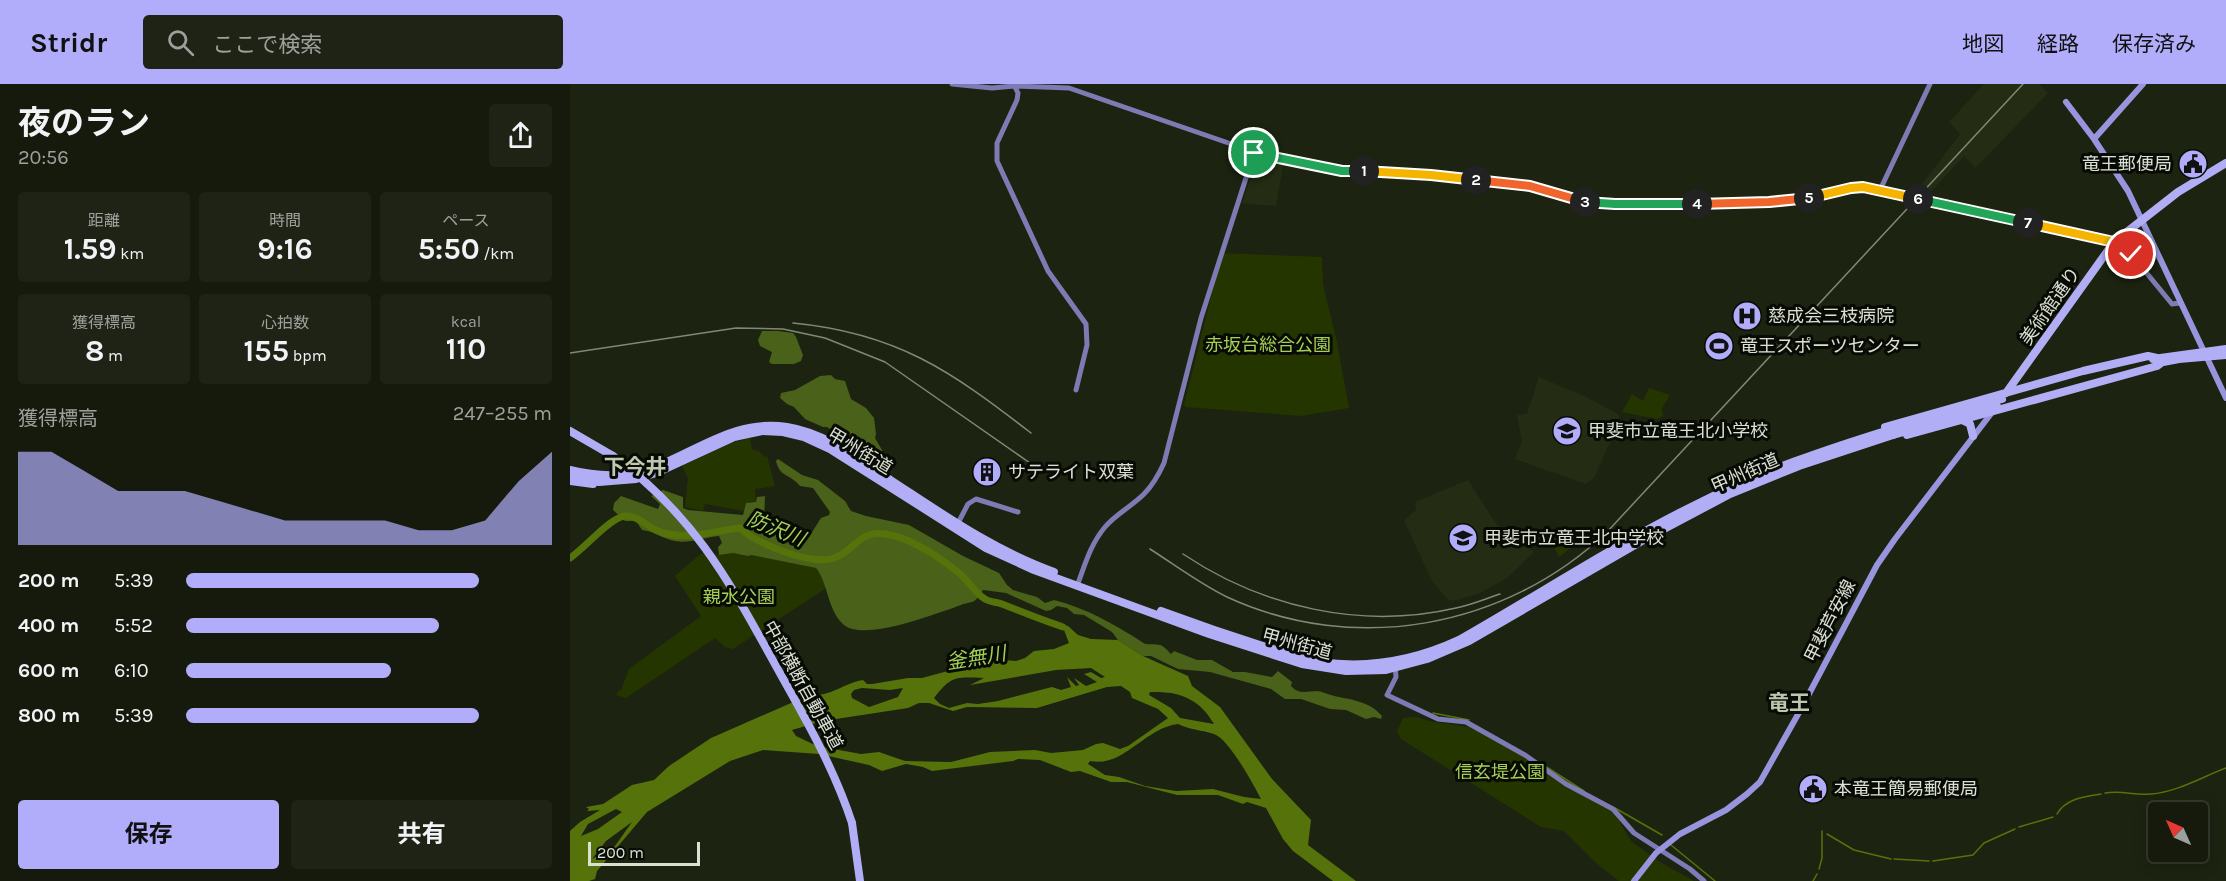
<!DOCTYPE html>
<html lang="ja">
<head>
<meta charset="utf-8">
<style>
	:root { --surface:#151a0c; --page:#1e2315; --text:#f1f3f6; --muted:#9da19d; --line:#34382d; --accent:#b1adfa }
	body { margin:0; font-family:Karla,"Noto Sans JP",sans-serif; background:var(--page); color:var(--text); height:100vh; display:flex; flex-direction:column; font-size:22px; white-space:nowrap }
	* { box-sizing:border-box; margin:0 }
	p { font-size:20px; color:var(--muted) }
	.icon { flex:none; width:33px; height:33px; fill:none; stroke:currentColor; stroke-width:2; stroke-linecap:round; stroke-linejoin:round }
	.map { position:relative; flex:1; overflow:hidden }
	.panel { display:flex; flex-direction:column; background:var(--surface); width:570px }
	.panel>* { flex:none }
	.needle { width:39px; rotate:315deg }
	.tools { position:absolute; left:1578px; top:718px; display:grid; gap:12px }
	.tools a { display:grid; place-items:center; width:60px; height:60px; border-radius:6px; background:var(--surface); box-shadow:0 3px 15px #0003,0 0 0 2px var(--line); font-size:30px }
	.scale { position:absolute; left:18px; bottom:15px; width:112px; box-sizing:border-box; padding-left:6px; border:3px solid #dae0d4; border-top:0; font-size:16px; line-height:21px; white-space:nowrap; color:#dae0d4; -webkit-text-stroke:4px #080b04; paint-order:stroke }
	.pin { position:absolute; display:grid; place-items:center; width:51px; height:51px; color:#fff; margin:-26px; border:3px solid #fff; border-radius:50%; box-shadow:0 2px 6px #0007 }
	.km { position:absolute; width:30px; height:30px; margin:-15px; border-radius:50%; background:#222; color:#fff; font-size:16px; line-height:30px; text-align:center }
	.round { display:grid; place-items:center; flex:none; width:63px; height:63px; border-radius:6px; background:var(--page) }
	.summary { display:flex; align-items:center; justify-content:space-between; height:102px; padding:0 18px }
	h1 { font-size:33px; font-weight:700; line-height:45px }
	.metrics { display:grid; grid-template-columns:repeat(3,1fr); gap:9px; height:102px; padding:6px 18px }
	.metrics div { display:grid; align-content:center; border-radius:6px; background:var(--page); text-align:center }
	.metrics b { font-size:30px; font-weight:700 }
	.metrics small { font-size:16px; font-weight:400 }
	.metrics p { font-size:16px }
	.chart { height:168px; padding:12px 18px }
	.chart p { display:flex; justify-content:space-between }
	.chart svg { width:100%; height:108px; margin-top:6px; fill:var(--accent); opacity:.7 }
	.cta { display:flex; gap:12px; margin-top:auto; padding:12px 18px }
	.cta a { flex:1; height:69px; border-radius:6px; background:var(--accent); color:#111; font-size:24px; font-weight:700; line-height:69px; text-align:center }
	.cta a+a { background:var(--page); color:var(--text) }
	ul { padding:0 18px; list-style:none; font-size:20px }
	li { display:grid; grid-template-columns:96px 72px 1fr; align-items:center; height:45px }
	li i { height:15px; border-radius:8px; background:var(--accent) }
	header { display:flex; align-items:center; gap:36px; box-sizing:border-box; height:84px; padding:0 30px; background:var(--accent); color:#111 }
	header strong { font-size:28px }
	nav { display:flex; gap:33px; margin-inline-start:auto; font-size:21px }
	.search { width:420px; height:54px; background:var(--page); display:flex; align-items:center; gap:15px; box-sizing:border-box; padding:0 21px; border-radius:6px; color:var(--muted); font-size:22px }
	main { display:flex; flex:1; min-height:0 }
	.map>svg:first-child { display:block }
	.built { fill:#242d14 }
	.green { fill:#253500 }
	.forest { fill:#496119 }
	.water { fill:#55730a; fill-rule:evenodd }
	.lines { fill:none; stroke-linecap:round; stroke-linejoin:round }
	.stream { stroke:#55730a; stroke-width:1.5 }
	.river { stroke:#55730a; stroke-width:7 }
	.secondary { stroke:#7e7bb4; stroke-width:5 }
	.primary { stroke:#9894de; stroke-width:6 }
	.highway { stroke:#b1aef6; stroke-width:8 }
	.rail { stroke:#818878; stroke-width:1.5 }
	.highway-bridge { stroke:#b1aef6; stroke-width:8 }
	.split-1-casing { stroke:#fff; stroke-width:12 }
	.split-2-casing { stroke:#fff; stroke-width:12 }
	.split-3-casing { stroke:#fff; stroke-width:12 }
	.split-4-casing { stroke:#fff; stroke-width:12 }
	.split-5-casing { stroke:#fff; stroke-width:12 }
	.split-6-casing { stroke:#fff; stroke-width:12 }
	.split-7-casing { stroke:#fff; stroke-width:12 }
	.split-8-casing { stroke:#fff; stroke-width:12 }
	.split-1 { stroke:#22a559; stroke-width:8 }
	.split-2 { stroke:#f5b400; stroke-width:8 }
	.split-3 { stroke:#f0652b; stroke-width:8 }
	.split-4 { stroke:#22a559; stroke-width:8 }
	.split-5 { stroke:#f0652b; stroke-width:8 }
	.split-6 { stroke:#f5b400; stroke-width:8 }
	.split-7 { stroke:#22a559; stroke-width:8 }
	.split-8 { stroke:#f5b400; stroke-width:8 }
	.labels { text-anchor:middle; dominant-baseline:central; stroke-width:6; stroke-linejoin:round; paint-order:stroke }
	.poi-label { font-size:18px; fill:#dae0d4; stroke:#080b04; text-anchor:start }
	.street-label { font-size:18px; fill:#dae0d4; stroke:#080b04 }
	.park-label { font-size:18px; fill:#a6d057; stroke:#080b04 }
	.water-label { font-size:20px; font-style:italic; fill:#a5d056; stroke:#080b04 }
	.quarter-label { font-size:21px; font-weight:bold; fill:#bec8b0; stroke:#080b04 }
</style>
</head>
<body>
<header>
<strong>Stridr</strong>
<div class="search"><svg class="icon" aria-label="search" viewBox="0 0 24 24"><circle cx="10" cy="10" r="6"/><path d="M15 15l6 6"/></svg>ここで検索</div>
<nav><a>地図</a><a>経路</a><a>保存済み</a></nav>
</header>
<main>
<section class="panel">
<div class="summary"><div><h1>夜のラン</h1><p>20:56</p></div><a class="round"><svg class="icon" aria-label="share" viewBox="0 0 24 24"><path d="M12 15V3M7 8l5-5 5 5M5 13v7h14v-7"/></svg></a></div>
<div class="metrics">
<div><p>距離</p><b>1.59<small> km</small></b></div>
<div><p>時間</p><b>9:16</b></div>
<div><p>ペース</p><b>5:50<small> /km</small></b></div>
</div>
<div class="metrics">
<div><p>獲得標高</p><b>8<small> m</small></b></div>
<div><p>心拍数</p><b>155<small> bpm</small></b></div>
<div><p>kcal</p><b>110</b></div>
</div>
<div class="chart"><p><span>獲得標高</span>247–255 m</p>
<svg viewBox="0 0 160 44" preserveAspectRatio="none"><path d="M0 44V6L10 6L20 14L30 22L40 22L50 22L60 26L70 30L80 34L90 34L100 34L110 34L120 38L130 38L140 34L150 18L160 6V44z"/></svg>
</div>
<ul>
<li><b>200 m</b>5:39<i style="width:80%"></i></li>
<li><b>400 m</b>5:52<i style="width:69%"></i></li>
<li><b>600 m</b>6:10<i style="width:56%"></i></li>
<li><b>800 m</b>5:39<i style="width:80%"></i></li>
</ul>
<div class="cta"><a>保存</a><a>共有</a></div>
</section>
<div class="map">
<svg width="1656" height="797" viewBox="0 0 1656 797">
	<rect width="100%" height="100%" fill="#1c2310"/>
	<path class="built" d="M1414,0H1469L1478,9L1405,84L1394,72L1358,111L1350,103L1390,50L1379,38Z
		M689,76L713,82L706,122L672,119L687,77Z
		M969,293L1012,311L1045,328L1049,332V338L1024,394L1016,400L945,375L952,357L947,331L957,330Z
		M898,396L926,440L964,468L937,494L908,510L882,517L875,513L861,495L834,436L846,426L845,418Z"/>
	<path class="green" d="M652,169L752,173L753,200L767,258L779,324L731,332L616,323L614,321Z
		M1079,304L1100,311L1092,324L1093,332L1087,335L1052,328L1062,310L1073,317Z
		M180,354L182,366C188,366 191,367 194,373L197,372L205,402L185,405L186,418L176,419L174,427L135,420L133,427L115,423L118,394L112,382L159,360Z
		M993,448L1002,450L1008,458L989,473L981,458Z
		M134,467L149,471L163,469L181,471L246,484L255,499V505L163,565L155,563L145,554L56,614L46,611L48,607L51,606L59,585L131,532L105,492Z
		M846,633L863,638L900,643L934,660L1044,728L1061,757L1090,778L1124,797H1049L1027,780L994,747L971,743L831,655L827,647L833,634Z"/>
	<path class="forest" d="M192,247H208L223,249L226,253L233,271L231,277L224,280H202L199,278L202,268L190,262L188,256Z
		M261,291L265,295L275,297L281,315L296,324L304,334L306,350L305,354L316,373V377L308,381L281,364L275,355L257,343H253L235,335L224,323L217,320L210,314L211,309L225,306L250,292Z
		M208,375L232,391L248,396L275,417L281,427L296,432L339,441L393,472L429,489L437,501L443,506L467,513L475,519L484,516C516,524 544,540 572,558C577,562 584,559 590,561C594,562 598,567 601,570L604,567L627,576H642L663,588H675L702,593L708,587L722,598L721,602C729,611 737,607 747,607C751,607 757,610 761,611C779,616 799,616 812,632L811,635L804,633L796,635L776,626L760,625L731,615H715L701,605L640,588L608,585L581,572H573L548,556L542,548L514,531L504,530L497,524L487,522L481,526L476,527L436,509L413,506C411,509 408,515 404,517C401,519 395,519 391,521C368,529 294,558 274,541C257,526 259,501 246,484L181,471L178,472L163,469L149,471L148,463L152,459L149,452C135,453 118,460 105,457C93,455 84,447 72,446L66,437H55L43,426L44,419L51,412L88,425L90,420L81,412L93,406L113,413V424L118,426L173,431L176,419L186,418L187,413L195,412L194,437L199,444L221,448L226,454L237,456L251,434L259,431L260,428L243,404L230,402C221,390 210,394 206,377Z"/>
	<path class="water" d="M484,540L498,542L508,551L521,555L548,556L573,572L618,592L622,602L650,623L702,695L741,736L738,761L786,797H763L723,767L713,755L696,724L677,718L673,720L648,711H607L557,698H541L510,687L501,688L470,676L448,675L443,677L362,687L353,683L336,680L312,687L299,681L249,670L193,666L160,677L77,728L27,787L25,795L19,797H0V747L10,738L30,726L17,727L19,725L16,723L33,720L62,701L84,696L99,682L141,654L237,612C264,612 271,600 293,596L297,600H302L338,594H352L422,575L446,577L455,574L464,567L484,565L499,559L494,546ZM521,584L535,593L531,594L521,588L514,590L527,598L516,602L504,594L509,601L506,602L497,593L501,603L491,606L482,603L428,617L408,620L397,619L379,624L370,620L364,614C382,591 385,593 414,594L400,601L486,586ZM551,602L560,608L562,614L588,625L598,634L558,662L550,665L533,659L526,660L513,666L481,669L465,666L420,668L381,678L335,677L309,668L291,670L247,662L226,652L222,646L253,637L338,624L349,619H359L383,627L397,623L467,624L537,603ZM292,604L320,606L333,604L328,613L299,623L282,614L281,610L284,606ZM580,608C609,607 629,614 644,640L610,634L601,624L579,611ZM608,640C620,646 632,646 644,650C659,655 683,700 691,715L674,713L643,705L606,707L575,702L549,693L535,691L518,680L520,677C554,684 574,644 608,640ZM46,725L52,728L28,745L11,752L18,740ZM62,738L45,762L22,775L36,757Z"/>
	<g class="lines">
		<path class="stream" d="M863,629L899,636
			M975,682L1014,707
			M1535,709C1554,706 1563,712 1581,710C1607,708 1632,693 1656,684
			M1045,724L1092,751
			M1487,730C1496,714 1515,713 1531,710
			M1449,743L1483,733
			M1257,750L1284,766L1321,775
			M1101,761L1145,797
			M1324,775L1359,777
			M1363,777L1403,771L1414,759L1445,745
			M1249,785L1252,774V747
			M1243,797L1247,790"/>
		<path class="river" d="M0,474C15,464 36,438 51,433C67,428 78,445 93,449C121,456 142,447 170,444C187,460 242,482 264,474C285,467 288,446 316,450C341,454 369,473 389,489C398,496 405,509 415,515C419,518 427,518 432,520C452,528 472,536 493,543"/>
		<path class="secondary" d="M382,0L422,4L444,2L499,4L699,73L772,87L861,91L960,102L1019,119L1101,120L1199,118L1253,112L1281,104L1310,106L1544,158L1561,170L1602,220L1610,219
			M444,1L448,9L447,16L427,59V77L478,187L516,240L517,261L506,306
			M1310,106L1360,0
			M387,441L398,420L406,415L448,428
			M507,502C515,481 520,461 535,443C546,430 562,422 574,410C583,401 589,390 594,379L631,234L684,69
			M825,581L826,593L817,611L868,635L896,638L955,671L996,700L1043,725L1064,749L1120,785L1134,797"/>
		<path class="primary" d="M1496,18L1524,55L1558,107L1656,314
			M1524,55L1573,0
			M1064,797L1086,769L1110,750L1156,726L1177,710L1190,698L1231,625L1307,481L1325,455L1423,327"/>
		<path class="highway" d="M1583,275L1656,265
			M1588,279L1609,275L1656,271
			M1436,309L1544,158L1608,108L1656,79
			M1392,336L1400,340L1403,352
			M1315,343L1513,287L1578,272L1587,274
			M0,347L43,372
			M1337,351L1587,282L1591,279
			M0,386C28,393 57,394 85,383C129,366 167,335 217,343C256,349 290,376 322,397C374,431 425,467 484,488
			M0,391L29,398L66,395L86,389L164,353L192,347L213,348L234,353L260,365L416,464L464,486L639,550L732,580L776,587L816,586L857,575L899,557L1077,454L1160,410L1229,382L1323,351
			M0,397L23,400
			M591,527C626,540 661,552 696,563C714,568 732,576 750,578C798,585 846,576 889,556C970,510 1047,459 1131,418C1192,387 1257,365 1322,345
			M282,739L290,797"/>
		<path class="rail" d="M223,239C327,249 381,287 461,349
			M0,269L166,244L213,245L255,254L315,278L460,379
			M580,465C605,481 630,500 657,513C785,572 936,544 1037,448L1453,0
			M613,470C692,523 791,546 886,524C901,521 915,515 930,510"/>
		<path class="highway-bridge" d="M1322,345L1432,315
			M1323,351L1427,322
			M43,372C128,434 162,503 211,591C238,639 265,687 282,739"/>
	</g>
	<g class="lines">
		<g class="split-1-casing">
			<path id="split-1" d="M684,69L772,87H794"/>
		</g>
		<g class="split-2-casing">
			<path id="split-2" d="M794,87L861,91L906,96"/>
		</g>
		<g class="split-3-casing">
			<path id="split-3" d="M906,96L960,102L1015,118"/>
		</g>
		<g class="split-4-casing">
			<path id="split-4" d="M1015,118L1045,120H1127"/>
		</g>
		<g class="split-5-casing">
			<path id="split-5" d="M1127,120L1199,118L1239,114"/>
		</g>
		<g class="split-6-casing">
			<path id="split-6" d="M1239,114L1281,104L1293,103L1348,115"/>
		</g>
		<g class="split-7-casing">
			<path id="split-7" d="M1348,115L1458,139"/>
		</g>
		<g class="split-8-casing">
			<path id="split-8" d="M1458,139L1544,158L1561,170"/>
		</g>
		<use href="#split-1" class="split-1"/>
		<use href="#split-2" class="split-2"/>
		<use href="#split-3" class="split-3"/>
		<use href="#split-4" class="split-4"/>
		<use href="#split-5" class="split-5"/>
		<use href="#split-6" class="split-6"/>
		<use href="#split-7" class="split-7"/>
		<use href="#split-8" class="split-8"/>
	</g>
	<defs>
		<g id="civic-disc" transform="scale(1.5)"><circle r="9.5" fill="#b1adfa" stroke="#080b04"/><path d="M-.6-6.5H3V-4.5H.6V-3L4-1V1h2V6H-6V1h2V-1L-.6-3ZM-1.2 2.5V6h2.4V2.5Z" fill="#111"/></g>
		<g id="hospital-disc" transform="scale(1.5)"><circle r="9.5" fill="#b1adfa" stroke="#080b04"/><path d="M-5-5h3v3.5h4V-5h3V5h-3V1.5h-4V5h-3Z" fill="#111"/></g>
		<g id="stadium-disc" transform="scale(1.5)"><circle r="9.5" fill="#b1adfa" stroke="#080b04"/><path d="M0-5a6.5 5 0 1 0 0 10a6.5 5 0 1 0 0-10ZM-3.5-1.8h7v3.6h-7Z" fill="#111"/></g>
		<g id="school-disc" transform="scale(1.5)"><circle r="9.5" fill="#b1adfa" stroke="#080b04"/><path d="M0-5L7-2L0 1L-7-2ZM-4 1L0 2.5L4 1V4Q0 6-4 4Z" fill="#111"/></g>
		<g id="building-disc" transform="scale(1.5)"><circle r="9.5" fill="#b1adfa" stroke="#080b04"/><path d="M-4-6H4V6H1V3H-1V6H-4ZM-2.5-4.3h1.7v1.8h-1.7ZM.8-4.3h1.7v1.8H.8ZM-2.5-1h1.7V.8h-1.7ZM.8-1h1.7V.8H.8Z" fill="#111"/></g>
	</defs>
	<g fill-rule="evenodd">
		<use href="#civic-disc" x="1623" y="80"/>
		<use href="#hospital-disc" x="1177" y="232"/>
		<use href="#stadium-disc" x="1149" y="262"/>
		<use href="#school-disc" x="997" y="347"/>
		<use href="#building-disc" x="417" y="388"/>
		<use href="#school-disc" x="893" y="454"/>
		<use href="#civic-disc" x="1243" y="705"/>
	</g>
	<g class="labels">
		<g class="poi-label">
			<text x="1602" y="80" text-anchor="end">竜王郵便局</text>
			<text x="1198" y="232">慈成会三枝病院</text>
			<text x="1170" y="262">竜王スポーツセンター</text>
			<text x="1018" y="347">甲斐市立竜王北小学校</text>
			<text x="438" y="388">サテライト双葉</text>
			<text x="914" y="454">甲斐市立竜王北中学校</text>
			<text x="1264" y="705">本竜王簡易郵便局</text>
		</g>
		<g class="street-label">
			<text transform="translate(1480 222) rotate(-55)">美術館通り</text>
			<text transform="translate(290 367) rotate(31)">甲州街道</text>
			<text transform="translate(1175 389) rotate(-24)">甲州街道</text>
			<text transform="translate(1260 537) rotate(-63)">甲斐芦安線</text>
			<text transform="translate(727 560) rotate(15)">甲州街道</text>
			<text transform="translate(233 601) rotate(61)">中部横断自動車道</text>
		</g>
		<g class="park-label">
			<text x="698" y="261">赤坂台総合公園</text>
			<text x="169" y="513">親水公園</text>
			<text x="930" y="688">信玄堤公園</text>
		</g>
		<g class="water-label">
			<text transform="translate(206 445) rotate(22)">防沢川</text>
			<text transform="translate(406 574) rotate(-9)">釜無川</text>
		</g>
		<g class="quarter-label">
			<text x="65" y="383">下今井</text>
			<text x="1219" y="619">竜王</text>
		</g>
	</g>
</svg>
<div class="tools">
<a><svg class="needle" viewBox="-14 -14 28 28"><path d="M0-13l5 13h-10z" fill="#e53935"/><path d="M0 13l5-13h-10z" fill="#9da19d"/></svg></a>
</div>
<div class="scale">200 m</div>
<div class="pin" style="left:684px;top:69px;background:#1e9e55"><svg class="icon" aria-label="arrive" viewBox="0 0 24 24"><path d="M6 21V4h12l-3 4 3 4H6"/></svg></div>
<div class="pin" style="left:1561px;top:170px;background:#d93025"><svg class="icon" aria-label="check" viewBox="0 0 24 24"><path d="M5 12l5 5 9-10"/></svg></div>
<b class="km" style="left:794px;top:87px">1</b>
<b class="km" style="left:906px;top:96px">2</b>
<b class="km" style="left:1015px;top:118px">3</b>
<b class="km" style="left:1127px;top:120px">4</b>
<b class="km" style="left:1239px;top:114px">5</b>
<b class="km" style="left:1348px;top:115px">6</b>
<b class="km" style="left:1458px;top:139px">7</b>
</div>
</main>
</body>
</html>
